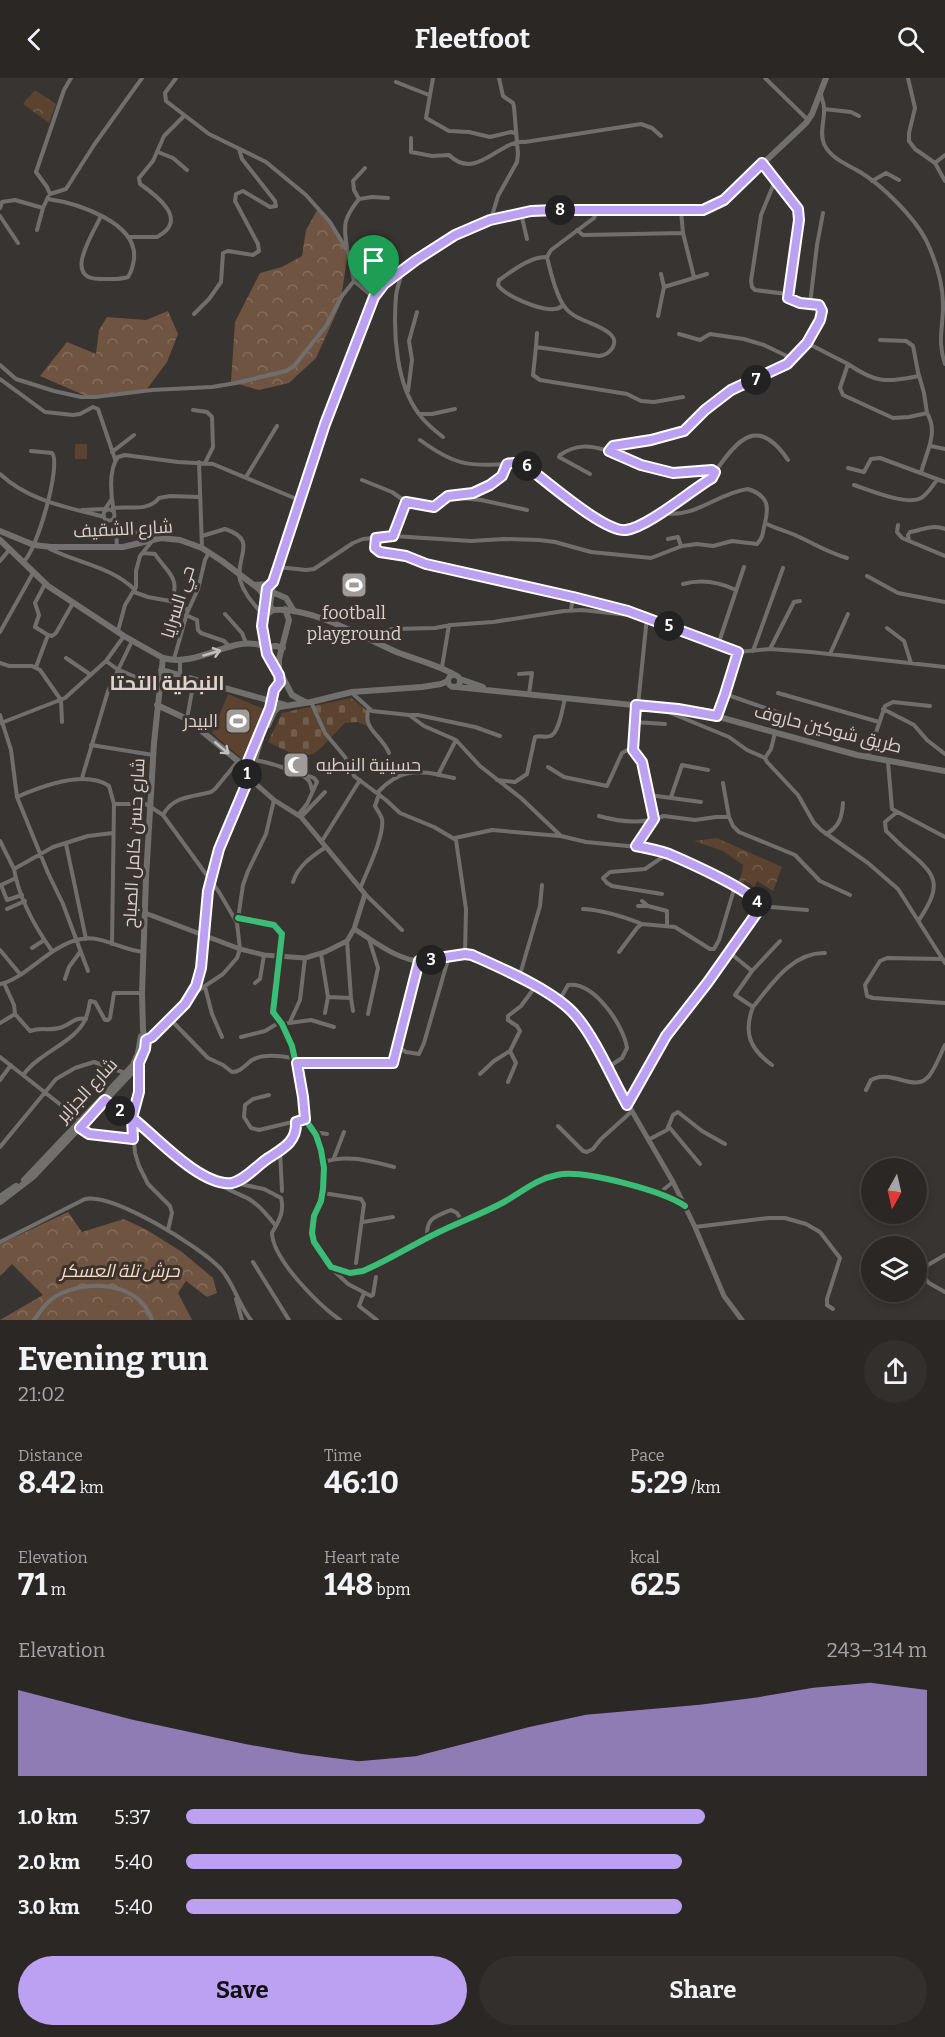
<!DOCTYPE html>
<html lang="en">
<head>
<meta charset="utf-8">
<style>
	:root { --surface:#2a2725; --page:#322f2d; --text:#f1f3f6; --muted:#a5a5a7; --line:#464442; --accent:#bca0f2 }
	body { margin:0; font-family:Bitter,Cairo,serif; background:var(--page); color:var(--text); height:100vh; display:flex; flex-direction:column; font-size:22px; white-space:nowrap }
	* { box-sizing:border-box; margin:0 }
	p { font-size:20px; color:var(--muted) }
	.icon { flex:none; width:33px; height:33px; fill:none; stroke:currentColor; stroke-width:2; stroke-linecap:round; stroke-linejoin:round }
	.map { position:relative; height:1242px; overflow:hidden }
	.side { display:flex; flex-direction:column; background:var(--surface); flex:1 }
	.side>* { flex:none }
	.needle { width:39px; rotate:188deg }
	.buttons { position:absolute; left:861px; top:1080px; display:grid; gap:12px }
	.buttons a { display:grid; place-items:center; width:66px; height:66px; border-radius:50%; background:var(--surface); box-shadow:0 3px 9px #0003,0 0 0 2px var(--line); font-size:30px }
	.pin { position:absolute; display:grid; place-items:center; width:51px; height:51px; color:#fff; margin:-62px -26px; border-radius:50% 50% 50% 0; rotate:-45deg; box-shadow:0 0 6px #0007 }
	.pin .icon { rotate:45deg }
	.km { position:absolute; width:30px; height:30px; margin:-15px; border-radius:50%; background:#222; color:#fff; font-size:16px; line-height:30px; text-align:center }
	.round { display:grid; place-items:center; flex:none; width:63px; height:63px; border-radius:32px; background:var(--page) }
	.summary { display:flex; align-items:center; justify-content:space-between; height:102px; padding:0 18px }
	h1 { font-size:33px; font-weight:700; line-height:45px }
	.metrics { display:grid; grid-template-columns:repeat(3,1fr); gap:9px; height:102px; padding:6px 18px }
	.metrics div { display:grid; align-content:center }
	.metrics b { font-size:30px; font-weight:700 }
	.metrics small { font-size:16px; font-weight:400 }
	.metrics p { font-size:16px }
	.chart { height:168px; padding:12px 18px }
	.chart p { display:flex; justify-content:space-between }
	.chart svg { width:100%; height:108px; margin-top:6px; fill:var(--accent); opacity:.7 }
	.primary-button { display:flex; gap:12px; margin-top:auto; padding:12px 18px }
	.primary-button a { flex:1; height:69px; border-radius:36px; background:var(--accent); color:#111; font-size:24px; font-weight:700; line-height:69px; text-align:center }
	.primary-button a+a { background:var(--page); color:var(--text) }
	ul { padding:0 18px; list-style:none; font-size:20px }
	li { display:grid; grid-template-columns:96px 72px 1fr; align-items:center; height:45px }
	li i { height:15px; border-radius:8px; background:var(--accent) }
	header { display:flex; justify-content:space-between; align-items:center; height:78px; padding:0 18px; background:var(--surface); font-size:27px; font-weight:700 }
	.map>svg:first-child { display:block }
	.forest { fill:url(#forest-crowns) }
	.cemetery { fill:url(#cemetery-stones) }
	.park { fill:url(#park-crowns) }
	.pitch { fill:#5b432f }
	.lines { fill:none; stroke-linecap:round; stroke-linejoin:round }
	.minor { stroke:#716f6d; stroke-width:4 }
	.tertiary { stroke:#716f6d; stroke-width:5 }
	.secondary { stroke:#74706f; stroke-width:6 }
	.primary { stroke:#72706c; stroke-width:6 }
	.cycleway-casing { stroke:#3b342e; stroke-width:10 }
	.cycleway { stroke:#3abd76; stroke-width:6 }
	.oneway { stroke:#c3bfbb }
	.oneway2 { stroke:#c3bfbc }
	.route-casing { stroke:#fff; stroke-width:12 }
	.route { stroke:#bca0f2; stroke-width:8 }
	.labels { text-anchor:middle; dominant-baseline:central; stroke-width:6; stroke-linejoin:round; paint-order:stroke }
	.street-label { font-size:18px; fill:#d7d3cf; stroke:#3b342e }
	.poi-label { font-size:18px; fill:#d7d3cf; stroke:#3b342e }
	.park-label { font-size:18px; font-style:italic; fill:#ffddc4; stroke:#3b342e }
	.neighbourhood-label { font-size:20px; font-weight:bold; fill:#ded4cd; stroke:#3b342e }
</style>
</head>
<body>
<header><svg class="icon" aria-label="back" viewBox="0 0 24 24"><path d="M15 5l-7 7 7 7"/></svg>Fleetfoot<svg class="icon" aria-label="search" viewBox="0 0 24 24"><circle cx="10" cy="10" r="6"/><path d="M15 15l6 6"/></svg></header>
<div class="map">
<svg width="945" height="1242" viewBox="0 0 945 1242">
	<defs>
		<pattern id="forest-crowns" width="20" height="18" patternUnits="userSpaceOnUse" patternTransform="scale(1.5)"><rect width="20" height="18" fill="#6f5541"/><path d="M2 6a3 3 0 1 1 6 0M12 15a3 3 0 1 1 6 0" fill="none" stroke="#836d5b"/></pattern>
		<pattern id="cemetery-stones" width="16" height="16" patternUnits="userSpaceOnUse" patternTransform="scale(1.5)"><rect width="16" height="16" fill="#5b432f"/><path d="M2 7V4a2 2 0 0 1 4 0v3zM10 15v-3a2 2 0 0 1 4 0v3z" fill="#725d4c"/></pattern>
		<pattern id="park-crowns" width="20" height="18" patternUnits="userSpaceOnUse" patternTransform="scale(1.5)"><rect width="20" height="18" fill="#5b432f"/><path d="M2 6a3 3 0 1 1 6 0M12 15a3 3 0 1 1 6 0" fill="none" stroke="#725d4c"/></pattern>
	</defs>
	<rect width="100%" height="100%" fill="#383431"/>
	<path class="forest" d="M319,129L348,174L340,227L316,280L289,305L259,312L231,304L235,244L260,195L282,189L302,178L306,152Z
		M168,233L178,256L167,284L147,311L86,318L40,298L67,264L96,276L99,252L107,239L146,242Z
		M68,1134L82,1154L124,1141L147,1152L182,1174L213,1200L217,1215L207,1219L186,1203L178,1215L192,1242H0L43,1217L12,1186L0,1198V1166Z"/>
	<path class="cemetery" d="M351,620L370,635L367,648L357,644L345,645C311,679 315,688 268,664L282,635Z"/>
	<path class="park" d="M35,12L56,26L49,45L23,26Z
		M717,760L782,789L773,813L757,803L754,809L745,802L742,807L738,805L742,795L743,787L723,773L694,763Z"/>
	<path class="pitch" d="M75,366H87V381H75Z
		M350,496L361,497L358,518L348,517Z
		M228,616L264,631L242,681L212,655Z"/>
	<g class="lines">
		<path class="minor" d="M71,0L64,12L36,94L47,109L50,116L66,111L94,67L142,0
			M176,0L165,15L166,23L209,56L266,84L306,117L330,144L348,174L354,203L373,219
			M433,0L426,40L449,53L469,54L490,59L511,54L515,55
			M765,0L808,42
			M908,0L915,30L909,55V63L915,71L935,85L945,103
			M396,4L429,17
			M821,17C822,21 824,26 824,30C825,43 819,54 824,66C831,81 847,86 860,94C882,107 914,139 926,162C937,185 944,207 943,232C942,253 938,265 945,286
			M824,31L851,34L859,38
			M411,60V74L432,78L449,77C477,104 499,61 525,64L641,46L652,50L661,58
			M158,74L173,80L187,92
			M935,85L945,77
			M775,103L761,137L751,203L752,209L755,212L787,216
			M872,103L886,95L899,102
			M48,121C76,125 138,144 134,181C133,188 132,193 128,199C119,202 109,201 100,201C62,201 93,156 101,138
			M359,121L354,112L353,103L365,90
			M0,130L2,124L15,122L43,130L48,119
			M681,133L683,155L694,199
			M521,135L527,161
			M0,138L18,165
			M491,141L498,118L517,84L518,76L514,29L513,25L503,18L499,0
			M37,152L43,130
			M577,152L583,157L683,155
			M128,159H157C190,142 156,117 140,106L139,100L153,83L164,58L184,38
			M347,170C343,146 344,140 359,121L372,119L388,120
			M547,179C531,178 512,193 499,202L498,207C505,218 541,233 554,231C557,231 561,229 563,227
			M402,191C401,201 397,209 396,218C393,255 396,306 419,336C425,345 434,352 443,359
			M661,196L664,209
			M810,226L817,167L823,135
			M194,236L209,221L221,204L223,175L228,173L253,177L259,173L258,166L235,123L236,116L243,113L270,129L276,128L275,123L242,81L239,71
			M658,238L664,209L707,196
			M537,255L536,269L599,278C610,277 621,264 609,255C596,244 574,243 564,228C556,217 550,192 547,179L551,172L594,140L597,132
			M679,256L700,262L710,256L744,261L764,267L793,281
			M880,262L906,263L913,268L918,294L924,315L927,335
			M807,265L848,286
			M536,269L533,297L540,302L627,316L641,323L654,324L683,319
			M0,287L16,301L54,313L81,319H95L152,312L212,309L236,305L286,293L294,288L326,248L342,218L354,203
			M919,298C886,304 877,306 848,286L840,310L843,317L893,340L909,339L927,335C939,355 926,374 921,395
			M0,301L45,334L73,337L80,336L93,329L98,331L115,381
			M408,313L412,282L409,263L417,234
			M193,332L207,334L212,339L213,369L205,385
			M419,336H432L455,331
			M420,362C453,386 467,389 508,386
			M931,368L945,371
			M112,374L134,357
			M199,384L202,470
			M848,390L864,394L871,381L880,380L945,404
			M715,394C738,360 759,338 788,382
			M0,396C29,423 67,429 104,439
			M590,396L559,379L560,377C576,366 590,367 608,373
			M246,399L277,348
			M362,402L392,414L406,424
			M854,407C869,412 907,428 921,420C928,416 932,408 937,402
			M448,419L481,422L527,432
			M113,430C129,428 148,434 159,420L170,418L199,419
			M103.5 437a5.5 5.5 0 1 1 11 0a5.5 5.5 0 1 1-11 0Z
			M82,432L105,431L111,422
			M114,434C111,419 108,392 118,379L125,377L178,384L213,386L299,422
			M114,441L118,450C129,455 140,450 145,463
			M765,445C776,451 787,453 797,458C815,466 827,474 847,480
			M898,447L897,454L902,460L945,478
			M113,449L116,453L117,469
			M202,458L225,451C259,462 235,479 240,502C244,516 254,526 263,537
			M393,458L406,424L434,430L448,418L473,415L490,407L502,397L508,386C515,384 520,385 527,388C545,402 605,455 626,452C649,449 669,427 688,414C696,409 704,405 712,400L715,394L712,392L673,395L641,387L609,373L613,368L641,364L681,355L705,332L731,312L783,289L807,265L820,242L821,229L788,220L799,142L795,126L762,85
			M376,460L375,470L380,474L406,478L432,488L573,519L628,533L738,574L770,571L811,574L945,589
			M668,461L678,459L681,468
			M909,463L908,457L910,454C922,452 933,446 945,451
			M50,471C78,485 112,489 135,512
			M143,475L155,476C168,496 180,498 172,524
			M0,483L9,472
			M23,484C36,476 62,386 52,375L31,373
			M278,489L306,492L314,491L353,465L363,461L393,458L471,463L504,461L539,462L555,464L591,474L651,480L682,468L697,466L713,468L732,463L757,466C762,461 763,456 764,449C769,430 770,418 748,411C717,415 695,441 662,435
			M867,498L898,515L945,524
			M45,506L35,525L39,537L35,549L48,557
			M683,506C701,501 719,504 736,512
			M134,514L148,519L170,523L188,532
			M571,532L573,519
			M225,536L242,555L246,565
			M186,537L197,542L198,552L201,555L224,563L230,569
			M322,541L325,533C335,529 346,534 356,539
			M887,550L904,563L911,585
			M118,553L125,527L136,509V493L140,478L153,462
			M0,554L33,495
			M375,563L380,554L393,551L435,550L451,547L493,544L564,533L582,532L639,538
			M718,567L744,489
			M770,571L794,524L800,523
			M753,573L783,490
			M830,576L848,536
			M66,580L91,597
			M174,581L187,535L198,511L205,482L209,474
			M106,583L117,591L159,609
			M0,585L9,588H32L40,592L61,622L62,644
			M36,589L48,557L52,558L56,555L73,525
			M442,589L449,547
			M519,596L532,595L529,616
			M180,597V582
			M352,615L372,633L409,637L424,648L456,662L480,688L521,720L561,758L586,764L648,770L667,775L728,803L758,826L756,836L708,904L666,958L627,1027
			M778,615L879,644
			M725,616L797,641
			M311,624L325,655L345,679L354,698L386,722L400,735L434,749L456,762L466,831L465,876
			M636,627L633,672L642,684L654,741
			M638,627L647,539
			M369,630C361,651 382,657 389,675
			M661,631L729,659L747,672L765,680
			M883,631L914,647L927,662L945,676
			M0,637L11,672L17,719L48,795L63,826L88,893
			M411,637H418L475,649L500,658
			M717,638L725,616L738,574
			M187,641L194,602
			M634,644L665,646
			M1,645L65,620L106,583L124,558
			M775,655L771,671L765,680L767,684L798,717L814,745L821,752L868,785L898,811L945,885
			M91,667L153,677
			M868,678L885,628L893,624L930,628
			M253,682C264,683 303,694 309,703C311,706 311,709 312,712
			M888,684L892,731L945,759
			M548,689L564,699L607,708L622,675L633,669
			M296,693L314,700L317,704L307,726L298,737
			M438,697L456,662
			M82,700L108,613L132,563
			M497,702L515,704L527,696L535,659C540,657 545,660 550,658C559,656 563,628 565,620
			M723,705L729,739
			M377,715C403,687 420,693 454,700
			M649,717L701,724
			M17,719C42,708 86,692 109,708L114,726L112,866
			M671,719L682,687L708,692
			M114,726H146L163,737L219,814L237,845L240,871L237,880L223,896L193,916
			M897,734L885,744L886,753C892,758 897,764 903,769C935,796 945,803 919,842
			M163,737C173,718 192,719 211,714L215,711L238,683
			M599,738C616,743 635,745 652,742
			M301,739L325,714
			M826,756C839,749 842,740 843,725
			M455,760L492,752L560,758
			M0,763L14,791
			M322,763L360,702
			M66,766L86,861
			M636,768L652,742L664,738L695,742L716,739H729L733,748L739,754L795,777L820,803L850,817
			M16,800L1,807L7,822L22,817
			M293,804C298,788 312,778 326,769
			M360,811C366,795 385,757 382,741C381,737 377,732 375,728L379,716
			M365,816L402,852
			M662,816L612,808L607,805L603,800L610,794L645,791L667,776
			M642,823L648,828L667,833V848
			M638,828H647
			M759,828L807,832
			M7,831L25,823
			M583,831C604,832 622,838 642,846
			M238,840L274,847L282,856L273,934L282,946L292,968L303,1019L305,1041L316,1057L321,1072L324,1090L323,1111L321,1123L314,1138L312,1155L314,1164L331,1189L350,1195L363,1193C388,1182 412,1168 436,1156C458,1145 481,1136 502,1125C521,1115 537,1099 559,1096C583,1092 661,1112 682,1125
			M238,841L243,807L248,793L266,756L274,722
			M347,863L351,920L353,933
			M32,870L44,862
			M0,872L20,896
			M52,873C35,849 19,820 14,791L53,769L88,758L113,755
			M619,874L637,850L642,846L675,849L710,871H714L719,862L735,808
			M729,874L752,893L735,917L753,929C771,907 792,874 825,875
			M321,876L328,919L351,920
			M943,881L887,880L880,883L865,907L867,918L873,920L945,925
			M752,893L780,863
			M519,900L540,828L542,807
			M65,901L69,889L80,874
			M255,905L260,901L264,877
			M0,906C24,902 51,866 81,861C102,857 123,873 144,874
			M205,909L212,936L222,959
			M559,923L568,907C594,903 624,948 627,970L622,980L607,990
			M753,929C743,955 750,971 772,987
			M325,935L328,919
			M15,936L30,953C42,949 48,953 59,950C69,948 75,938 86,941
			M368,936L378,890L369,861
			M170,941L208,980L223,987L232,994C241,994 245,987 252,982C264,975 283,978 296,981
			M290,944L300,922L305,880
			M0,945L15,936L14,927L4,905
			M282,946L311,942L334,949
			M241,959L265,953L280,944
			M398,969L406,974L419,976L424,965L449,878
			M0,979L80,1042
			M297,985H393L419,883
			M139,986V1014L132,1039L135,1075L139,1088L148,1106L170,1128L172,1135L168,1152
			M24,996C39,975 75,964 85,942C88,936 89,929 90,923L95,924L105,942H108L110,940L114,915H142
			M480,996L494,983L510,973
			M0,1002L11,987
			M508,1004L516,985L510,973L520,953L517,948L508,942V938L521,928L535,909
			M866,1012L871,1002C891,990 915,1016 929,998C936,989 940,977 945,967
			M269,1017L253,1021L245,1027L244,1039L251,1050L259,1052L305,1041
			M105,1022C115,1030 126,1035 136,1043C157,1060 202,1109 231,1105C246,1102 258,1086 270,1079C284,1070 297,1063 296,1044
			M558,1048L583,1073L587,1074L593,1071L601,1061L631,1034
			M669,1049L700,1086
			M80,1050L89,1056L133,1061
			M314,1054L327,1056
			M648,1062L667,1052L673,1037L678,1034L702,1053L725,1066
			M0,1069L56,1001L75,990L94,984L125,995
			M280,1073L282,1113
			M334,1080L344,1054
			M324,1084C347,1076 371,1083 394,1089
			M215,1102C226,1113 237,1114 249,1121C260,1128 268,1138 276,1148
			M235,1105L264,1111L281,1120C285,1134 278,1144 272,1155C273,1182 319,1227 340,1242
			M323,1115L361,1121L364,1126L356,1185
			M658,1116L673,1104
			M363,1144L393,1139
			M695,1149L769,1140H785L806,1146L820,1154L840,1180L827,1221V1227L833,1231
			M427,1160C426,1140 434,1139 451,1132L457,1135L462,1143
			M0,1164L85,1121C113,1115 199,1168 220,1190C234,1205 238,1226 251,1242
			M945,1177L928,1187L922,1197L929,1205L945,1214
			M253,1184L289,1242
			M333,1192L348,1206L371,1218L373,1217L376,1199
			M364,1215L359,1228L377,1242
			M236,1221L242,1242
			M34,1242C41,1232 49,1221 60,1216C92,1201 139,1205 152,1242"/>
		<path class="tertiary" d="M145,835L240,871L264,877L305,880L325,874L347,863L354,851L365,816L301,739L274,722L248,699
			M354,851C373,862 398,883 421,883C439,883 455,873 472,877C510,894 562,916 585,952L673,1104L695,1149L724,1218L742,1242"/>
		<path class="secondary" d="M0,453L34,467L51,469H123L161,460L180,462L202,470L222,483L259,511L266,521
			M0,462L48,508L124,558L163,580
			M265,546L267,536L273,532C311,528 364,560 399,575C418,582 438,587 455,597
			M157,627L187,641L249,692"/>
		<path class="primary" d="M254,507L269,506
			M272,514L286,520L294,533
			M285,531L289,542L279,581V592L292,617L305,624
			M273,532L270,528L273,504
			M265,569L276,568L283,570
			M161,592L285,627
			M448 603a6 6 0 1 1 12 0a6 6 0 1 1-12 0Z
			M460,601L483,609
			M457,609L701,634L857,677L945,693
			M268,647L274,634L279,629L311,624L352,614L422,609L441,606L448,603
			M246,707L248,683L270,630L274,612L279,608L281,601L267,576L263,561L262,548L267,510L273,504L278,489L299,422L348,285L374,219L384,206L402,191L455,157L490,142L514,136L531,133L598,131L692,133L703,132L724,122L806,45L812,36L826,0
			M140,962H146L152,959C165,945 183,931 193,915C208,889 203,841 208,811C215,774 231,741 246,707C252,700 256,673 261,661
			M24,1102L133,987L138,975L141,958
			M0,1119L16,1108
			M0,1124L34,1098L135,991L143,978L146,966L143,952L142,915L146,800L154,665L163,580C197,590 231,558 260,567"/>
		<g class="cycleway-casing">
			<path id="cycleway" d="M393,458L406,424L434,430L448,418L473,415L490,407L502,397L508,386C515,384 520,385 527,388C545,402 605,455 626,452C649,449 669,427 688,414C696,409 704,405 712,400L715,394L712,392L673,395L641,387L609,373L613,368L641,364L681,355L705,332L731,312L783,289L807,265L820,242L821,229L788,220L799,142L795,126L762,85
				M238,840L274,847L282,856L273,934L282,946L292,968L303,1019L305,1041L316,1057L321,1072L324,1090L323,1111L321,1123L314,1138L312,1155L314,1164L331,1189L350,1195L363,1193C389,1182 412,1167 437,1155C459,1144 482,1136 504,1124C522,1114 536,1101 557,1097C583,1091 663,1113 685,1128"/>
		</g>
		<use href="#cycleway" class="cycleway"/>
	</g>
	<defs><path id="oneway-shaft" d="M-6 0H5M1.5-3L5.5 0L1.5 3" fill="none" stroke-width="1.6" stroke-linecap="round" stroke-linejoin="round" transform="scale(1.5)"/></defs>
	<use class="oneway" href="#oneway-shaft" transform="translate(212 575) rotate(-16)"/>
	<use class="oneway2" href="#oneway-shaft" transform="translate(222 670) rotate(40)"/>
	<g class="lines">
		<g class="route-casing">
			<path id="route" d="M374,219L325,346L278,489L273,504L267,510L262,548L267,576L279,597L280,604L274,612L270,630L248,683L246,707L219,771L208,813L201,890L196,908L185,926L152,959L146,962L145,971L139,985V1014L132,1040L133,1061L89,1056L80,1050L105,1022C115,1031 126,1035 136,1043C157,1060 202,1109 232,1105C246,1102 258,1086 270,1079C284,1070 297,1063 296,1044L305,1041L303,1019L297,985H393L419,883L465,876L472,877C503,891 555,913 576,938C595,960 612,1000 627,1027L666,958L708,904L756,836C757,834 759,829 759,827C756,814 683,782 669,776C658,772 647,770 636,768L654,741L642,684L633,672L636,627L678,631L717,638L725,616L738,574L628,533L573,519L426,486L406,478L380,474L375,470L376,460L393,458L406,424L434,429L448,418L473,415L490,407L502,398L507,386C515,384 520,385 526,388C545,402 605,455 626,452C648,449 690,413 712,400L715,394L712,392L673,395L641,387L609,373L613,368L651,362L684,353L705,332L731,312L787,286L807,265L820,242L822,233L819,227L800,225L788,220L799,142L798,131L762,85L724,122L703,132H556L531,133L490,142L455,157L416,182L384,206L374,219"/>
		</g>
		<use href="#route" class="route"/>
	</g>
	<defs>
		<g id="stadium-square" transform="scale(1.35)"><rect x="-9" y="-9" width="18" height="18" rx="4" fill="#9f9b98" stroke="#3b342e"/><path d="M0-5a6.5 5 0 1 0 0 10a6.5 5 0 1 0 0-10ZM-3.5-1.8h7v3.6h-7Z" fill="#fff"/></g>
		<g id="mosque-square" transform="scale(1.35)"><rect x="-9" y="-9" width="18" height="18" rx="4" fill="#9f9b98" stroke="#3b342e"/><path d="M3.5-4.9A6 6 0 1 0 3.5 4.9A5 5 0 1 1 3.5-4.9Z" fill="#fff"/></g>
	</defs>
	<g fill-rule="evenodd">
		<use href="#stadium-square" x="354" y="507"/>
		<use href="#stadium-square" x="238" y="643"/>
		<use href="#mosque-square" x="296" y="687"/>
	</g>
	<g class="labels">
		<g class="street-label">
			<text transform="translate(123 451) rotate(-3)">شارع الشقيف</text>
			<text transform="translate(178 524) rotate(-73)">حي السرايا</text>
			<text transform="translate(828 651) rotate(14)">طريق شوكين حاروف</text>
			<text transform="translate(134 765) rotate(-87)">شارع حسن كامل الصباح</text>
			<text transform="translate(87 1012) rotate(-47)">شارع الجزاير</text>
		</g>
		<g class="poi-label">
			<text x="354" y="535">football<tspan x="354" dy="21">playground</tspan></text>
			<text x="218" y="643" text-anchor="end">البيدر</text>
			<text x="316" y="687" text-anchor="start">حسينية النبطيه</text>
		</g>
		<g class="park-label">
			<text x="120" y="1193">حرش تلة العسكر</text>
		</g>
		<g class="neighbourhood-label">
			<text x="167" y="605">النبطية التحتا</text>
		</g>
	</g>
</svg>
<div class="buttons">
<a><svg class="needle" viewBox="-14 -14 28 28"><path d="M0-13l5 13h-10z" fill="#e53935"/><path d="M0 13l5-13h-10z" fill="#a5a5a7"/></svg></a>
<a><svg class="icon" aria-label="layers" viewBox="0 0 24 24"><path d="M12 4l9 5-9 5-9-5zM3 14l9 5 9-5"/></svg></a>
</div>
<div class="pin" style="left:374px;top:219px;background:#1e9e55"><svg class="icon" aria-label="arrive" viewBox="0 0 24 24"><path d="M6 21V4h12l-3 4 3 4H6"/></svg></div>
<b class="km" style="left:247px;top:696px">1</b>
<b class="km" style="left:120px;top:1033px">2</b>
<b class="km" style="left:431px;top:882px">3</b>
<b class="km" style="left:757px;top:824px">4</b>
<b class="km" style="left:669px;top:548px">5</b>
<b class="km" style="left:527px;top:388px">6</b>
<b class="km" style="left:756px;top:302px">7</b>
<b class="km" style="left:560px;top:132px">8</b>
</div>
<section class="side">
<div class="summary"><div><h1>Evening run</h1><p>21:02</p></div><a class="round"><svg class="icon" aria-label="share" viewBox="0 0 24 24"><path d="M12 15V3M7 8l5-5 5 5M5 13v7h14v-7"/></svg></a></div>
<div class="metrics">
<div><p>Distance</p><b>8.42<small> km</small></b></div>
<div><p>Time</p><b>46:10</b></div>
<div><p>Pace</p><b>5:29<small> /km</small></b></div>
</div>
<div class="metrics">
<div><p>Elevation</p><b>71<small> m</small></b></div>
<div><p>Heart rate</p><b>148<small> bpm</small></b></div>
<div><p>kcal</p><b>625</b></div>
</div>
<div class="chart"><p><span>Elevation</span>243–314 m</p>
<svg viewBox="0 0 160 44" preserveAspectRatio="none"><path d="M0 44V9L10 15L20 21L30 26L40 31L50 35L60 38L70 36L80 30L90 24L100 19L110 17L120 15L130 12L140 8L150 6L160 9V44z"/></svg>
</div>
<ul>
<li><b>1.0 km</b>5:37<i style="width:70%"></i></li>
<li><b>2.0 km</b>5:40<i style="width:67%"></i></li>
<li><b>3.0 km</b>5:40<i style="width:67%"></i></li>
</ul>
<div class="primary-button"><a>Save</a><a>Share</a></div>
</section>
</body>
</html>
